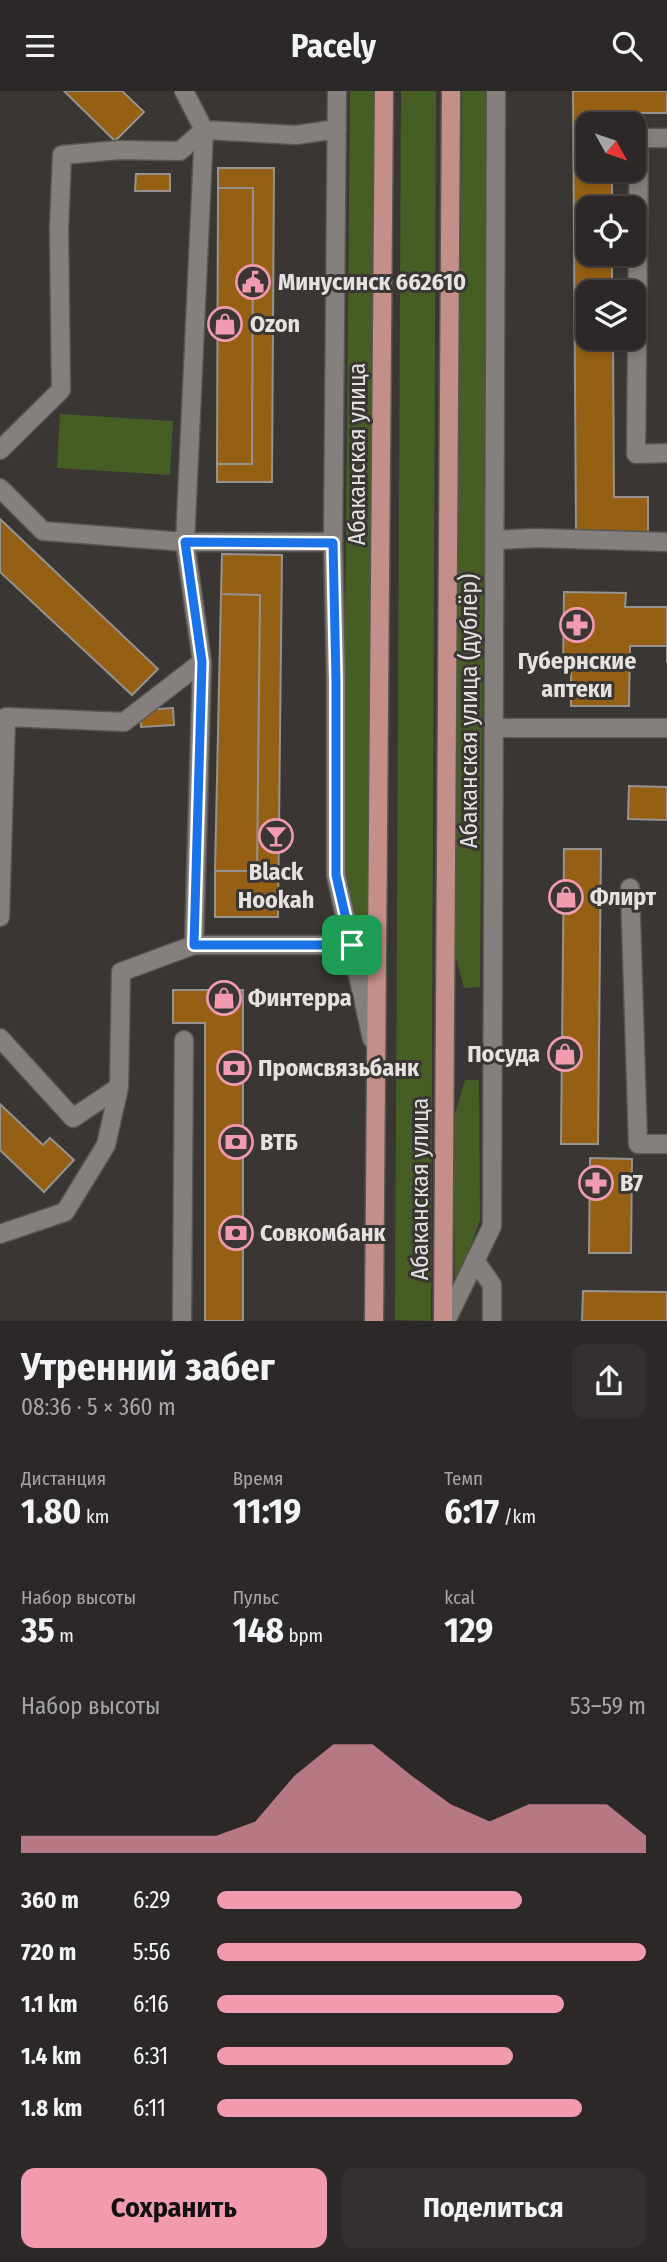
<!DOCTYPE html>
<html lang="ru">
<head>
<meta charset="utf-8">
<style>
	:root { --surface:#2c2827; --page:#34302f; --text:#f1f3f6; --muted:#a6a6a7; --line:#484444; --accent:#f29aaf }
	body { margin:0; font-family:"Fira Sans Condensed",sans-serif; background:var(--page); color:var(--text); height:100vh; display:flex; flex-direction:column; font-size:26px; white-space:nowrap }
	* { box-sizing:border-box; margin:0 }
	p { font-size:23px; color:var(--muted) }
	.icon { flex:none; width:38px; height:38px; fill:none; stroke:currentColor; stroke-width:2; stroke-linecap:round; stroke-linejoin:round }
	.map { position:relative; height:1230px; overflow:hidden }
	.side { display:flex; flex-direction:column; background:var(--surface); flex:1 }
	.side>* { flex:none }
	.needle { width:46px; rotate:130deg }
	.buttons { position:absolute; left:576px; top:21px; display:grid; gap:14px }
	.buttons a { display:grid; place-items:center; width:70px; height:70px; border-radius:14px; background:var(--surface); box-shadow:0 4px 10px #0003,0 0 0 2px var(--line); font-size:35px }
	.pin { position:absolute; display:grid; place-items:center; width:60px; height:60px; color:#fff; margin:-30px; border-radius:14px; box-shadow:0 4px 10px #0006 }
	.round { display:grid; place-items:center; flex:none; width:74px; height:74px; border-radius:14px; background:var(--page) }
	.head { display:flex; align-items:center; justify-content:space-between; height:119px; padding:0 21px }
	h1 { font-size:38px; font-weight:700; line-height:52px }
	.figures { display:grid; grid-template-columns:repeat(3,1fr); gap:10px; height:119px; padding:7px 21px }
	.figures div { display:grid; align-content:center }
	.figures b { font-size:35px; font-weight:700 }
	.figures small { font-size:19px; font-weight:400 }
	.figures p { font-size:19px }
	.chart { height:196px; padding:14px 21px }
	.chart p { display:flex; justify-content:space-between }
	.chart svg { width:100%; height:126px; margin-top:7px; fill:var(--accent); opacity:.7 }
	.cta { display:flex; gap:14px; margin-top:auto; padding:14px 21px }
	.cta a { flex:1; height:80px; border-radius:14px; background:var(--accent); color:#111; font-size:28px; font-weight:700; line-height:80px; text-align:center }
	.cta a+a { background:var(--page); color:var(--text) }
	ul { padding:0 21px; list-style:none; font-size:23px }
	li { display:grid; grid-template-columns:112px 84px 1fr; align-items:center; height:52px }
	li i { height:18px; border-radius:9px; background:var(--accent) }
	header { display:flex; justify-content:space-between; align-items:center; height:91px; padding:0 21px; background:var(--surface); font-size:32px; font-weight:700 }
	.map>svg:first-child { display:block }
	.green { fill:#465d23 }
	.building { fill:#966014; stroke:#95928f; stroke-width:2 }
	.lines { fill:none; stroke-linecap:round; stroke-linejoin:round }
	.minor-casing { stroke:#585553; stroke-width:21 }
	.major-casing { stroke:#585553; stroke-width:21 }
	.minor { stroke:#85807e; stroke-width:18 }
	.major { stroke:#c58f89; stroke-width:18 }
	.route-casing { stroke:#fff; stroke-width:14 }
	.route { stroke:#1a73e8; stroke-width:9 }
	.labels { text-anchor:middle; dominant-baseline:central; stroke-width:6; stroke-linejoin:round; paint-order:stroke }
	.poi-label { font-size:24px; font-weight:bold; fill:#e5e3e2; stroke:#3a3634; text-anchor:start }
	.street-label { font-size:24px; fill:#e5e3e2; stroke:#3a3634 }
</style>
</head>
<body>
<header><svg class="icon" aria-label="menu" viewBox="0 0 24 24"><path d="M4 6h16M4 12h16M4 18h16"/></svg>Pacely<svg class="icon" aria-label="search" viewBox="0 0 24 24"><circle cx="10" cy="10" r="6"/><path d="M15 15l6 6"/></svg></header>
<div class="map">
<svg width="667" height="1230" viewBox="0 0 667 1230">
	<rect width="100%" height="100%" fill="#3a3634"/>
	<path class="green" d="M350,0H376L369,885L360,871L343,768Z
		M401,0H436L431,1230L395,1229Z
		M462,0H488L480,896L464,897L453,856Z
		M60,323L173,330L170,384L57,377Z
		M465,989H479L480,1129L455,1199L453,1030Z"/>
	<path class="building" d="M64,0H122L144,21L115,50Z
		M573,0H667V22H611V33H588V79H612V117H588V163H612V201H588V247H613L614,406H648V442H576Z
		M218,77H274L272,391H217V373H252L253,97H218Z
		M136,83H170V100H135Z
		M218,97H253L252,373H217Z
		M0,428L158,578L132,604L0,481Z
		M222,463L282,464L278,826H215V780H257L260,504L221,503Z
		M564,501L626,502L625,516H667V572V555H630L629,615H571V578H563Z
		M221,503L260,504L257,780H215Z
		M173,617L174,634L141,636L140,619Z
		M629,695L667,696V729L628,728Z
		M564,758H601L598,1053H561Z
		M173,899H243V1230H205V932H173Z
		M0,1013L43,1054L50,1047L74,1069L44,1101L0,1059Z
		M590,1067L632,1068L631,1162H589Z
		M583,1200L667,1201V1230H582Z"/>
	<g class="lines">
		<g class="minor-casing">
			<path id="minor" d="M184,0L204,39L185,451L202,571L194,854H351
				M337,0L333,451L336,590V784L372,948
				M667,47H639L636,363L667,362
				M0,359L61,299L59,137L62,64L119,59L180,60L204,39L296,44L337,38
				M0,397L43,440L185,451H333
				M495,449L537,447L667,451
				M494,637H667
				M630,797L638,1053H667
				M0,826L6,626L124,631L202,571
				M0,947L73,1027L119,996L121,881L194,854
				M0,1143L65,1121L106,1054L119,996
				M475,1169L492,1194V1230
				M182,1230L184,949
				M446,1230L492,1135L496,0"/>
		</g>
		<g class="major-casing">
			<path id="major" d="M374,1230L384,0
				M443,1230L451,0"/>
		</g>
		<use href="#minor" class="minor"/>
		<use href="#major" class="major"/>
	</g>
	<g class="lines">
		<g class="route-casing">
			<path id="route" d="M185,451L333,452L336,590V784L352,854H194L202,571Z"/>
		</g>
		<use href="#route" class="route"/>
	</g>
	<defs>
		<g id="civic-ring" transform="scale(1.75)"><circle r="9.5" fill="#3a3634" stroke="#f29aaf" stroke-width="1.5"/><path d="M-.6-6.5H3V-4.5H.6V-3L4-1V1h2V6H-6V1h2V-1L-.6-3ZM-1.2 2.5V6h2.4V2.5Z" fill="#f29aaf"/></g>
		<g id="shop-ring" transform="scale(1.75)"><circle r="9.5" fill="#3a3634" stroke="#f29aaf" stroke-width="1.5"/><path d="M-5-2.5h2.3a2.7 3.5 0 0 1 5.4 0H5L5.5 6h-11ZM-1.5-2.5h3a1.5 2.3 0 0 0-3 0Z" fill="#f29aaf"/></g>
		<g id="pharmacy-ring" transform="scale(1.75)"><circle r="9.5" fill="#3a3634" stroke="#f29aaf" stroke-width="1.5"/><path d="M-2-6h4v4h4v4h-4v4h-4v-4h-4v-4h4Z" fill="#f29aaf"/></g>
		<g id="bar-ring" transform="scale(1.75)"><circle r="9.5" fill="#3a3634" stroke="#f29aaf" stroke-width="1.5"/><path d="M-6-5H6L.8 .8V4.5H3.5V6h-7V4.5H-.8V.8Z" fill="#f29aaf"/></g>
		<g id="bank-ring" transform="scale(1.75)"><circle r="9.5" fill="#3a3634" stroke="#f29aaf" stroke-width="1.5"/><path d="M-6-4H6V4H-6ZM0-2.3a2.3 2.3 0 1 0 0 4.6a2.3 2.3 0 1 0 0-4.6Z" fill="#f29aaf"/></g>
	</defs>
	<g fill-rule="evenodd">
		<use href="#civic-ring" x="253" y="191"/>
		<use href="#shop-ring" x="225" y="233"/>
		<use href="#pharmacy-ring" x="577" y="534"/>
		<use href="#bar-ring" x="276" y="745"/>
		<use href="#shop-ring" x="566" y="806"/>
		<use href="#shop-ring" x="224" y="907"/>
		<use href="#shop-ring" x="565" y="963"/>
		<use href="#bank-ring" x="234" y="977"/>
		<use href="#bank-ring" x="236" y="1051"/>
		<use href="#pharmacy-ring" x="596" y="1092"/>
		<use href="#bank-ring" x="236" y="1142"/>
	</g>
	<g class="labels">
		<g class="poi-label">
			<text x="278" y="191">Минусинск 662610</text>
			<text x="250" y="233">Ozon</text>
			<text x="577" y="570" text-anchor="middle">Губернские<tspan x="577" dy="28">аптеки</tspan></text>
			<text x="276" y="781" text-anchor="middle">Black<tspan x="276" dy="28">Hookah</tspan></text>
			<text x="590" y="806">Флирт</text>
			<text x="248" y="907">Финтерра</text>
			<text x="540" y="963" text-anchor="end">Посуда</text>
			<text x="258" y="977">Промсвязьбанк</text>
			<text x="260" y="1051">ВТБ</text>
			<text x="620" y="1092">В7</text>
			<text x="260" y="1142">Совкомбанк</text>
		</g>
		<g class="street-label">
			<text transform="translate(357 363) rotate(-90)">Абаканская улица</text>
			<text transform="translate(469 620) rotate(-90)">Абаканская улица (дублёр)</text>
			<text transform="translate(420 1098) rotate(-90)">Абаканская улица</text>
		</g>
	</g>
</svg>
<div class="buttons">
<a><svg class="needle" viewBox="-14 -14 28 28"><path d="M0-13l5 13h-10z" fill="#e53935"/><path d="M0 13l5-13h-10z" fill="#a6a6a7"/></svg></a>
<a><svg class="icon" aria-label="locate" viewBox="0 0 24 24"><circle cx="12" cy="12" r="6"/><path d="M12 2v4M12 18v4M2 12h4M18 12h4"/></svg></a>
<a><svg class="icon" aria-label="layers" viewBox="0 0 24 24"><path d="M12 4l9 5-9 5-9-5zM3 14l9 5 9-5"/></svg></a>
</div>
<div class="pin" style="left:352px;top:854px;background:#1e9e55"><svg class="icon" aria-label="arrive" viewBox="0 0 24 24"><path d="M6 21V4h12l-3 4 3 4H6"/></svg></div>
</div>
<section class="side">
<div class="head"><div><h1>Утренний забег</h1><p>08:36 · 5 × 360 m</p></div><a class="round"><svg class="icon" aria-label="share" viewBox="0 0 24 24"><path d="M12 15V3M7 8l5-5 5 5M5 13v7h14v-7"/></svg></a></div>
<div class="figures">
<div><p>Дистанция</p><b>1.80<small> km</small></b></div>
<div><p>Время</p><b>11:19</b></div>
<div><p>Темп</p><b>6:17<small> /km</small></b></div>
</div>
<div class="figures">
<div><p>Набор высоты</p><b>35<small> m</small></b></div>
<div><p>Пульс</p><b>148<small> bpm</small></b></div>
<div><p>kcal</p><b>129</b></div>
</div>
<div class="chart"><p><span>Набор высоты</span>53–59 m</p>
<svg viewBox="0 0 160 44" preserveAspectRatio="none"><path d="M0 44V38L10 38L20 38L30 38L40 38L50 38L60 33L70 17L80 6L90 6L100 17L110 27L120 33L130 27L140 27L150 27L160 38V44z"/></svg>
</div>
<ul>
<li><b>360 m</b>6:29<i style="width:71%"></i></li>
<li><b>720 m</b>5:56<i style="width:100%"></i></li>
<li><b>1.1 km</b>6:16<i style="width:81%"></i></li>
<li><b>1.4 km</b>6:31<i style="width:69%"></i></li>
<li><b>1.8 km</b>6:11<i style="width:85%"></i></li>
</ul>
<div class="cta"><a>Сохранить</a><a>Поделиться</a></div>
</section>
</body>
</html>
